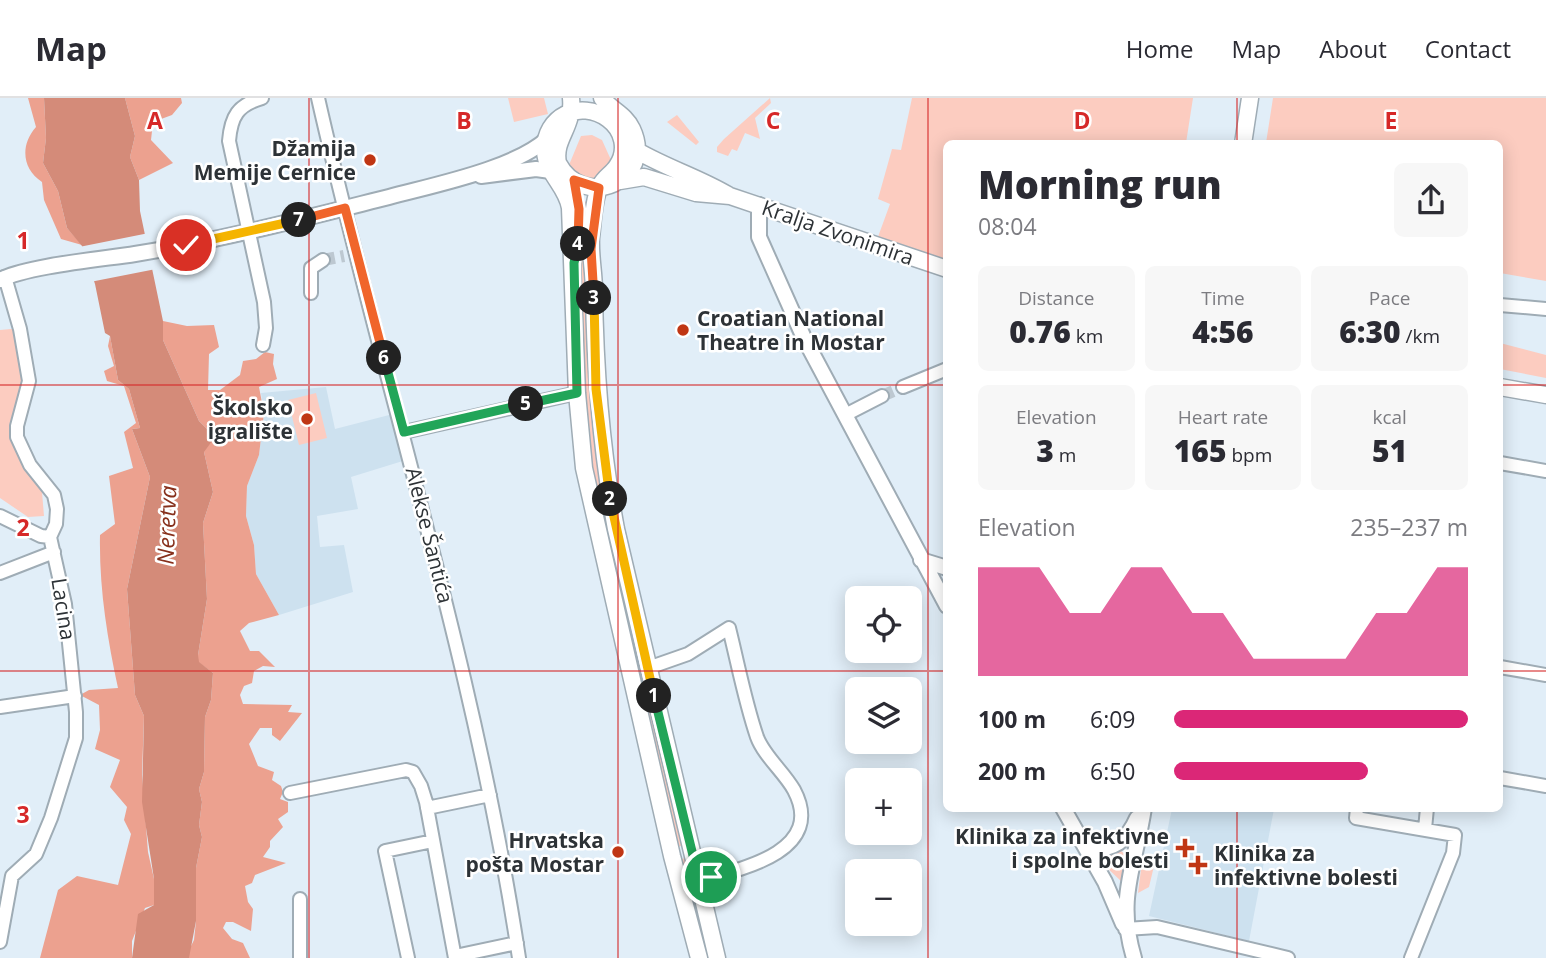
<!DOCTYPE html>
<html lang="en">
<head>
<meta charset="utf-8">
<style>
	:root { --surface:#fff; --page:#f7f7f7; --text:#2b2b33; --muted:#7c7c81; --line:#e1e1e2; --accent:#db2777 }
	body { margin:0; font-family:"Open Sans",sans-serif; background:var(--page); color:var(--text); height:100vh; display:flex; flex-direction:column; font-size:26px; white-space:nowrap }
	* { box-sizing:border-box; margin:0 }
	p { font-size:23px; color:var(--muted) }
	.icon { flex:none; width:38px; height:38px; fill:none; stroke:currentColor; stroke-width:2; stroke-linecap:round; stroke-linejoin:round }
	.map { position:relative; flex:1; overflow:hidden }
	.drawer { position:absolute; left:943px; top:42px; width:560px; height:672px; display:flex; flex-direction:column; background:var(--surface); border-radius:10px; box-shadow:0 4px 18px #0003 }
	.drawer>* { flex:none }
	.buttons { position:absolute; left:845px; top:488px; display:grid; gap:14px }
	.buttons a { display:grid; place-items:center; width:77px; height:77px; border-radius:10px; background:var(--surface); box-shadow:0 4px 18px #0003; font-size:35px }
	.pin { position:absolute; display:grid; place-items:center; width:60px; height:60px; color:#fff; margin:-30px; border:4px solid #fff; border-radius:50%; box-shadow:0 2px 7px #0007 }
	.km { position:absolute; width:35px; height:35px; margin:-18px; border-radius:50%; background:#222; color:#fff; font-size:19px; line-height:35px; text-align:center }
	.round { display:grid; place-items:center; flex:none; width:74px; height:74px; border-radius:10px; background:var(--page) }
	.overview { display:flex; align-items:center; justify-content:space-between; height:119px; padding:0 35px }
	h1 { font-size:38px; font-weight:800; line-height:52px }
	.metrics { display:grid; grid-template-columns:repeat(3,1fr); gap:10px; height:119px; padding:7px 35px }
	.metrics div { display:grid; align-content:center; border-radius:10px; background:var(--page); text-align:center }
	.metrics b { font-size:30px; font-weight:800 }
	.metrics small { font-size:19px; font-weight:400 }
	.metrics p { font-size:19px }
	.chart { height:196px; padding:14px 35px }
	.chart p { display:flex; justify-content:space-between }
	.chart svg { width:100%; height:126px; margin-top:7px; fill:var(--accent); opacity:.7 }
	ul { padding:0 35px; list-style:none; font-size:23px }
	li { display:grid; grid-template-columns:112px 84px 1fr; align-items:center; height:52px }
	li i { height:18px; border-radius:9px; background:var(--accent) }
	header { display:flex; align-items:center; gap:42px; box-sizing:border-box; height:98px; padding:0 35px; background:var(--surface); border-bottom:2px solid var(--line) }
	header strong { font-size:33px }
	nav { display:flex; gap:38px; margin-inline-start:auto; font-size:24px }
	.map>svg:first-child { display:block }
	.built { fill:#cde1ef }
	.green { fill:#fcccc0 }
	.forest { fill:#eca18f }
	.water { fill:#d48b79 }
	.pier { fill:#e1eef8 }
	.lines { fill:none; stroke-linecap:round; stroke-linejoin:round }
	.minor-tunnel { stroke:#bdc8d1; stroke-width:12; stroke-dasharray:12 6; stroke-linecap:butt }
	.minor-casing { stroke:#9facb5; stroke-width:16 }
	.tertiary-casing { stroke:#9facb5; stroke-width:18 }
	.secondary-casing { stroke:#9facb5; stroke-width:19 }
	.minor { stroke:#fff; stroke-width:12 }
	.tertiary { stroke:#fff; stroke-width:14 }
	.secondary { stroke:#fff; stroke-width:16 }
	.split-1-casing { stroke:#fff; stroke-width:14 }
	.split-2-casing { stroke:#fff; stroke-width:14 }
	.split-3-casing { stroke:#fff; stroke-width:14 }
	.split-4-casing { stroke:#fff; stroke-width:14 }
	.split-5-casing { stroke:#fff; stroke-width:14 }
	.split-6-casing { stroke:#fff; stroke-width:14 }
	.split-7-casing { stroke:#fff; stroke-width:14 }
	.split-8-casing { stroke:#fff; stroke-width:14 }
	.split-1 { stroke:#22a559; stroke-width:9 }
	.split-2 { stroke:#f5b400; stroke-width:9 }
	.split-3 { stroke:#f5b400; stroke-width:9 }
	.split-4 { stroke:#f0652b; stroke-width:9 }
	.split-5 { stroke:#22a559; stroke-width:9 }
	.split-6 { stroke:#22a559; stroke-width:9 }
	.split-7 { stroke:#f0652b; stroke-width:9 }
	.split-8 { stroke:#f5b400; stroke-width:9 }
	.grid { fill:none; stroke:#d62828; stroke-width:2; stroke-opacity:0.55 }
	.poi-dot { fill:#c03614; stroke:#fff; stroke-width:2.5 }
	.labels { text-anchor:middle; dominant-baseline:central; stroke-width:5; stroke-linejoin:round; paint-order:stroke }
	.poi-label { font-size:21px; font-weight:bold; fill:#2d3236; stroke:#fff; text-anchor:end }
	.street-label { font-size:21px; fill:#2d3236; stroke:#fff }
	.water-label { font-size:23px; font-style:italic; fill:#87301c; stroke:#fff }
	.grid-label { font-size:23px; text-anchor:middle; font-weight:bold; fill:#d62828; stroke:#fff; stroke-width:5; stroke-linejoin:round; paint-order:stroke }
</style>
</head>
<body>
<header>
<strong>Map</strong>
<nav><a>Home</a><a>Map</a><a>About</a><a>Contact</a></nav>
</header>
<div class="map">
<svg width="1546" height="860" viewBox="0 0 1546 860">
	<rect width="100%" height="100%" fill="#e1eef8"/>
	<path class="built" d="M326,289L335,331L393,316L406,362L351,379L358,411L317,418L320,449L344,447L353,494L279,517L256,476L254,447L246,418L247,388L259,357L264,315L261,295Z
		M1172,711H1274L1249,843L1149,818Z"/>
	<path class="green" d="M508,0H544L548,16L514,24Z
		M770,0L771,5L755,20L760,41L745,35L737,53L732,51L728,58L717,54V49L724,41Z
		M912,0H1193L1186,45L947,46V170L875,147L890,106L878,101L892,51L901,52Z
		M1273,0H1546V183L1500,175V46L1266,45Z
		M677,17L699,44L696,47L667,24Z
		M592,37L602,42L611,62L591,88L579,83L569,67L581,38Z
		M581,103L589,104V242L638,551L631,552C617,493 602,435 593,375C581,285 582,193 581,103Z
		M11,231L16,232C19,246 24,262 24,276C24,325 0,340 41,382L44,418L28,419L0,400V232Z
		M1500,245L1546,257V280L1500,271Z
		M316,295L327,340L299,347L288,302Z
		M641,565L683,747L678,749L635,566Z
		M1118,750L1129,760L1122,784L1104,767L1099,756Z
		M688,760L712,860H704L680,761Z
		M1142,764L1154,768L1149,789L1138,795Z"/>
	<path class="forest" d="M28,0H44L46,40L43,65L58,93L67,130L82,147L61,141L44,102L42,84C22,71 20,47 36,29Z
		M125,0H181L182,5L172,17L153,24L151,42L173,65L139,82L130,59L135,38Z
		M163,223L187,228L214,227L219,249L209,256L208,292H220L240,277L243,263L256,261L265,254L274,256L273,266L277,281L259,289L264,315L259,357L247,388L246,418L254,447L256,476L279,517L249,525L240,533L250,553H259L275,569L263,568L254,573L252,585L244,588L240,597L243,606L292,607L288,614L302,615L280,643L272,637V630H260L249,646L258,668L274,674L272,682L281,688L283,694L280,701L288,704V714L278,721L283,729L270,743V749L263,759L286,765L255,777L252,785L245,788L248,804L253,811L251,833L233,824H226L223,830L232,841L243,845L250,860H189L187,856L194,842L196,823V770L202,739L199,727L202,704L199,691L204,674L205,619L211,602L213,575L198,564V557L207,501L203,425L213,394L204,354L208,332L199,323L163,242Z
		M110,238L118,282L129,291L140,330L132,331L150,379L127,491L135,597L144,618L142,677L148,754L154,781V807L145,810L132,843V860H40L58,792L77,778L118,787L131,736L124,722L127,709L110,689L120,662L95,651L100,632L99,607L80,597L89,592L118,590C107,539 99,489 100,437L115,426L109,378L133,370L124,334L136,325L124,288L107,283L104,273L114,268L108,248Z"/>
	<path class="water" d="M44,0H125L135,38L130,59L139,82L140,113L163,223V242L199,323L215,339L204,354L213,394L203,425L207,501L198,557L199,564L213,575L211,602L205,619L204,674L199,691L202,704L199,727L202,739L196,770V823L189,860H132L138,816L154,807V781L142,704L144,618L135,597L127,491L150,379L132,331L140,330L129,291L118,282L110,238L105,235L95,186L82,148L67,130L58,93L43,65L46,40Z"/>
	<path class="pier" d="M149,135L156,171L90,184L79,149Z"/>
	<g class="lines">
		<path class="minor-tunnel" d="M323,162L344,158
			M882,298L903,289"/>
		<g class="minor-casing">
			<path id="minor" d="M262,0C238,7 231,18 229,43L264,204L266,230L263,247
				M318,0C383,287 475,568 519,860
				M311,195V170L323,162
				M1500,207L1546,211
				M903,289L947,271
				M845,317L882,298
				M404,334L577,295
				M1500,365L1546,373
				M0,418L41,438L50,439
				M0,475L54,454
				M1500,569L1546,577
				M648,570L688,556L729,530C738,566 745,604 757,639C764,658 784,674 794,692C827,754 739,772 699,782
				M0,609L75,598
				M1500,680L1546,688
				M290,695L406,672L413,674L421,688L426,704L455,860
				M427,710L490,697
				M1357,710L1356,720L1455,737L1453,755L1411,860
				M1425,731L1427,710
				M300,801V860
				M1125,831L1157,829L1288,860
				M0,844L12,778L36,756L51,720L76,640V614L65,506L50,439L56,426L57,411L54,397L30,367L17,339V328L29,283L20,231L5,179
				M455,858L517,845
				M408,860L385,753L433,743"/>
		</g>
		<g class="tertiary-casing">
			<path id="tertiary" d="M481,78L536,71L558,74
				M759,107V139L804,240L947,508
				M0,182C26,168 103,161 135,156C221,142 305,120 389,99C433,87 515,71 548,40
				M921,462L947,470
				M1063,710L1105,784L1123,826
				M1088,752C1114,752 1127,743 1137,720
				M1134,860C1116,800 1135,769 1144,710"/>
		</g>
		<g class="secondary-casing">
			<path id="secondary" d="M571,0C574,30 553,41 558,65C584,114 656,82 632,31C625,16 611,12 602,0
				M1243,46L1250,0
				M629,48C660,68 696,78 728,97
				M620,83L644,79L696,95L730,98L947,171
				M1500,289L1546,297
				M699,860L672,758L584,370L577,295L570,110C567,88 546,76 545,53C544,18 580,1 608,21C623,32 628,52 617,68C612,76 604,79 600,88C593,103 593,124 591,140C590,157 594,175 594,193C595,274 601,351 616,431L717,860"/>
		</g>
		<use href="#minor" class="minor"/>
		<use href="#tertiary" class="tertiary"/>
		<use href="#secondary" class="secondary"/>
	</g>
	<g class="lines">
		<g class="split-1-casing">
			<path id="split-1" d="M654,598L699,782L711,779"/>
		</g>
		<g class="split-2-casing">
			<path id="split-2" d="M610,401L654,598"/>
		</g>
		<g class="split-3-casing">
			<path id="split-3" d="M594,200L596,291L610,401"/>
		</g>
		<g class="split-4-casing">
			<path id="split-4" d="M578,146L579,111L574,82L599,90L591,151L594,200"/>
		</g>
		<g class="split-5-casing">
			<path id="split-5" d="M526,306L577,295L574,165L578,146"/>
		</g>
		<g class="split-6-casing">
			<path id="split-6" d="M384,260L404,334L526,306"/>
		</g>
		<g class="split-7-casing">
			<path id="split-7" d="M299,122L345,110L384,260"/>
		</g>
		<g class="split-8-casing">
			<path id="split-8" d="M186,147L299,122"/>
		</g>
		<use href="#split-1" class="split-1"/>
		<use href="#split-2" class="split-2"/>
		<use href="#split-3" class="split-3"/>
		<use href="#split-4" class="split-4"/>
		<use href="#split-5" class="split-5"/>
		<use href="#split-6" class="split-6"/>
		<use href="#split-7" class="split-7"/>
		<use href="#split-8" class="split-8"/>
	</g>
	<path class="grid" d="M309,0V860M618,0V860M928,0V860M1237,0V46M0,287H947M1500,287H1546M0,573H947M1500,573H1546M1237,710V860"/>
	<g class="poi-dot">
		<circle cx="370" cy="62" r="7"/>
		<circle cx="683" cy="232" r="7"/>
		<circle cx="307" cy="321" r="7"/>
		<path d="M1181.5 739.5h7v7h7v7h-7v7h-7v-7h-7v-7h7z"/>
		<circle cx="618" cy="754" r="7"/>
		<path d="M1194.5 756.5h7v7h7v7h-7v7h-7v-7h-7v-7h7z"/>
	</g>
	<g class="labels">
		<g class="poi-label">
			<text x="356" y="50">Džamija<tspan x="356" dy="24">Memije Cernice</tspan></text>
			<text x="697" y="220" text-anchor="start">Croatian National<tspan x="697" dy="24">Theatre in Mostar</tspan></text>
			<text x="293" y="309">Školsko<tspan x="293" dy="24">igralište</tspan></text>
			<text x="1169" y="738">Klinika za infektivne<tspan x="1169" dy="24">i spolne bolesti</tspan></text>
			<text x="604" y="742">Hrvatska<tspan x="604" dy="24">pošta Mostar</tspan></text>
			<text x="1214" y="755" text-anchor="start">Klinika za<tspan x="1214" dy="24">infektivne bolesti</tspan></text>
		</g>
		<g class="street-label">
			<text transform="translate(838 134) rotate(19)">Kralja Zvonimira</text>
			<text transform="translate(430 437) rotate(76)">Alekse Šantića</text>
			<text transform="translate(64 511) rotate(81)">Lacina</text>
		</g>
		<g class="water-label">
			<text transform="translate(166 427) rotate(-88)">Neretva</text>
		</g>
	</g>
	<g class="grid-label">
		<text x="155" y="31">A</text>
		<text x="464" y="31">B</text>
		<text x="773" y="31">C</text>
		<text x="1082" y="31">D</text>
		<text x="1391" y="31">E</text>
		<text x="23" y="151">1</text>
		<text x="23" y="438">2</text>
		<text x="23" y="725">3</text>
	</g>
</svg>
<div class="buttons">
<a><svg class="icon" aria-label="locate" viewBox="0 0 24 24"><circle cx="12" cy="12" r="6"/><path d="M12 2v4M12 18v4M2 12h4M18 12h4"/></svg></a>
<a><svg class="icon" aria-label="layers" viewBox="0 0 24 24"><path d="M12 4l9 5-9 5-9-5zM3 14l9 5 9-5"/></svg></a>
<a>+</a>
<a>−</a>
</div>
<div class="pin" style="left:711px;top:779px;background:#1e9e55"><svg class="icon" aria-label="arrive" viewBox="0 0 24 24"><path d="M6 21V4h12l-3 4 3 4H6"/></svg></div>
<div class="pin" style="left:186px;top:147px;background:#d93025"><svg class="icon" aria-label="check" viewBox="0 0 24 24"><path d="M5 12l5 5 9-10"/></svg></div>
<b class="km" style="left:654px;top:598px">1</b>
<b class="km" style="left:610px;top:401px">2</b>
<b class="km" style="left:594px;top:200px">3</b>
<b class="km" style="left:578px;top:146px">4</b>
<b class="km" style="left:526px;top:306px">5</b>
<b class="km" style="left:384px;top:260px">6</b>
<b class="km" style="left:299px;top:122px">7</b>
<section class="drawer">
<div class="overview"><div><h1>Morning run</h1><p>08:04</p></div><a class="round"><svg class="icon" aria-label="share" viewBox="0 0 24 24"><path d="M12 15V3M7 8l5-5 5 5M5 13v7h14v-7"/></svg></a></div>
<div class="metrics">
<div><p>Distance</p><b>0.76<small> km</small></b></div>
<div><p>Time</p><b>4:56</b></div>
<div><p>Pace</p><b>6:30<small> /km</small></b></div>
</div>
<div class="metrics">
<div><p>Elevation</p><b>3<small> m</small></b></div>
<div><p>Heart rate</p><b>165<small> bpm</small></b></div>
<div><p>kcal</p><b>51</b></div>
</div>
<div class="chart"><p><span>Elevation</span>235–237 m</p>
<svg viewBox="0 0 160 44" preserveAspectRatio="none"><path d="M0 44V6L10 6L20 6L30 22L40 22L50 6L60 6L70 22L80 22L90 38L100 38L110 38L120 38L130 22L140 22L150 6L160 6V44z"/></svg>
</div>
<ul>
<li><b>100 m</b>6:09<i style="width:100%"></i></li>
<li><b>200 m</b>6:50<i style="width:66%"></i></li>
</ul>
</section>
</div>
</body>
</html>
